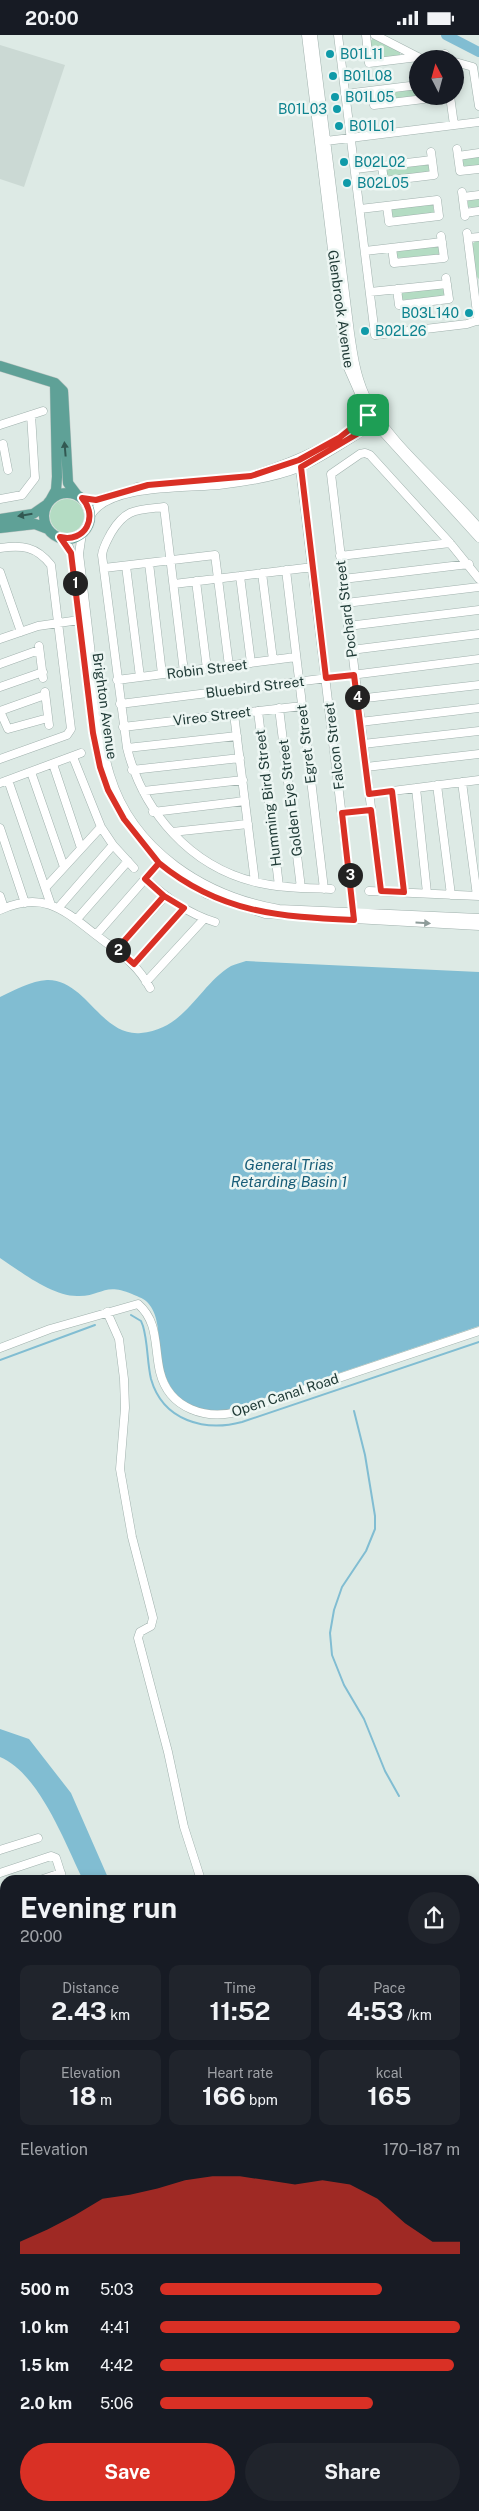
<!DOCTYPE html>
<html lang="en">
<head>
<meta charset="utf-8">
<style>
	:root { --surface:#171b24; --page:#20242c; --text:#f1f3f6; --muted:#9ea1a6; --accent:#d93025 }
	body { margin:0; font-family:"Public Sans",sans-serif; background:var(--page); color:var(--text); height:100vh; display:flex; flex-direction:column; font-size:19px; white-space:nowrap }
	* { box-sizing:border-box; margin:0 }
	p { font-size:16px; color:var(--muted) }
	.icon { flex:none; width:28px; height:28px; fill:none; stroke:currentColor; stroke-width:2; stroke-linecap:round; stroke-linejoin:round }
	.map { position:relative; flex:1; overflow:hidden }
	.side { position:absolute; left:0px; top:1840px; width:480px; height:636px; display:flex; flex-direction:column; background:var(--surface); border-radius:15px 15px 0 0; box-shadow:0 2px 8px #0003 }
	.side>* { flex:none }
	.needle { width:32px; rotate:354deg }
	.buttons { position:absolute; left:409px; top:15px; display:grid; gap:10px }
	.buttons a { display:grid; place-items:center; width:55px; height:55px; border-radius:50%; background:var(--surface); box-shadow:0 2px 8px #0003; font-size:25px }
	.pin { position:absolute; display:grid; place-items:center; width:42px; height:42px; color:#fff; margin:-21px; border-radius:10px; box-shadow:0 2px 8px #0006 }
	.km { position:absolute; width:25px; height:25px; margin:-12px; border-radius:50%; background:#222; color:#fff; font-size:14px; line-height:25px; text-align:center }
	.round { display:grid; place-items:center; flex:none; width:52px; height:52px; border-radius:26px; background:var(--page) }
	.summary { display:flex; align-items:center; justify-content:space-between; height:85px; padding:0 20px }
	h1 { font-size:28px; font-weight:700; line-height:38px }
	.stats { display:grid; grid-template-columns:repeat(3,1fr); gap:8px; height:85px; padding:5px 20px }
	.stats div { display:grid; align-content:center; border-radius:10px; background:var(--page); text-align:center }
	.stats b { font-size:25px; font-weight:700 }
	.stats small { font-size:14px; font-weight:400 }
	.stats p { font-size:14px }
	.chart { height:140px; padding:10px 20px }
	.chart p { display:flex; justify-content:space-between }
	.chart svg { width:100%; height:90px; margin-top:5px; fill:var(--accent); opacity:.7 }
	.action { display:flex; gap:10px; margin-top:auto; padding:10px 20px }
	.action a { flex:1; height:58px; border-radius:30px; background:var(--accent); color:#fff; font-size:20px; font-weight:700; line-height:58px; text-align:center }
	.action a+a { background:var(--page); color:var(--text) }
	ul { padding:0 20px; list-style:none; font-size:16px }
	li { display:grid; grid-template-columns:80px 60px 1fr; align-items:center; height:38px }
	li i { height:12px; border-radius:6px; background:var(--accent) }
	.status { display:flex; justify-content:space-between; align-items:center; height:35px; padding:0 25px; background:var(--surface); direction:ltr }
	.status svg { height:14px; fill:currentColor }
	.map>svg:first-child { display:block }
	.built { fill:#cbd9d4 }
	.green { fill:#b4dcc3 }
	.water { fill:#81bdd2 }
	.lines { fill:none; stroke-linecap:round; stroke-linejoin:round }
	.stream { stroke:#81bdd2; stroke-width:2 }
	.river { stroke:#81bdd2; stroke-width:10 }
	.minor-casing { stroke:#a0b1ad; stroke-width:9 }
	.major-casing { stroke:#bcc4c2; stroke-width:11 }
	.minor { stroke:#fff; stroke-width:8 }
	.major { stroke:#5fa197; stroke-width:10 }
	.oneway { fill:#325852 }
	.oneway2 { fill:#8e9c9a }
	.route-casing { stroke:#fff; stroke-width:10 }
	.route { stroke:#d93025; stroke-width:6 }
	.culture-dot { fill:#0f9aa8; stroke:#edf6f3; stroke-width:2 }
	.labels { text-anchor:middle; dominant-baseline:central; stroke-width:5; stroke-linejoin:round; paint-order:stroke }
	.culture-label { font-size:14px; fill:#0d838f; stroke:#edf6f3; text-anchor:start }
	.street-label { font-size:14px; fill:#1e3935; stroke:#edf6f3 }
	.water-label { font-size:15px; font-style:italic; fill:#175c77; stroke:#edf6f3 }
</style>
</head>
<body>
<div class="status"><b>20:00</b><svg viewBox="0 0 49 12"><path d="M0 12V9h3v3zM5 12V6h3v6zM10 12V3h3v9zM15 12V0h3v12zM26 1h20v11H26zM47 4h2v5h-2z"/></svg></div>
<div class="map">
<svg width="479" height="2476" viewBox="0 0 479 2476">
	<rect width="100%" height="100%" fill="#ddeae5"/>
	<path class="built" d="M0,10L65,30L24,152L0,144Z"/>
	<path class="green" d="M374,3L400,16V21L375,25L372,22L370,6Z
		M417,53L418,61L379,67L376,64L378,58Z
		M479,120V131H463L462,124Z
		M429,129L430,136L427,138L387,141V133Z
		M479,162V173L468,172V164Z
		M433,169L434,178L394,183L390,177L391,174Z
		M479,204V244L476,241L472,209Z
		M436,210L439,211L440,219L437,220L397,223V216Z
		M444,253L445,259L443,261L402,265V257Z
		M50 481a17 17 0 1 1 34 0a17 17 0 1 1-34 0Z
		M0,2362H5V2471H28V2476H0Z"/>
	<path class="water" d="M246,926L479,937V1291L226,1376C208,1377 194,1375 180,1363C148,1332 169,1287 146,1266C143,1263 136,1261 132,1259C103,1247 102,1262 77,1261C52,1261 21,1237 0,1223V962C15,955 31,946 47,945C86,944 101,1002 141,998C186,994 199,950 231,931C235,929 241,928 246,926Z
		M0,1694L29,1704L71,1758L109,1845H83C65,1808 39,1738 0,1722Z
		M341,2471H377L380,2476H344Z"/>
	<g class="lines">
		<path class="stream" d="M131,1280L141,1286L143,1291C148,1308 147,1327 151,1344C163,1386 205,1397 242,1387L479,1307
			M0,1325L95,1290
			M354,1376L365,1420L375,1481V1494L366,1516L342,1552L334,1575L330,1598L332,1620L344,1650L364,1684L385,1736L399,1761"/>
		<path class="river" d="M446,0L479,17"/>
		<g class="minor-casing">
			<path id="minor" d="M306,0L342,297L348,333L370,383L479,503
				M313,0L350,298C353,319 356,340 365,360C387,408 445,452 479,493
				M338,0L375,300L467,289L479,285
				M366,0L369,28L418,22
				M375,0L418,22
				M445,19L446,24
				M455,27L473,32L479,71
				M373,56L374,70L424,64V61
				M345,59L418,50
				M450,61L454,90
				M326,106L479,87
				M457,114L460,136L479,134
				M458,121L479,118
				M382,131L384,146L434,140L431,117
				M355,134L432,125
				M462,157L465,181
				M463,162L479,160
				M360,174L437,165L439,181L389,187L387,171
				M465,178L479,176
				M467,198L478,286
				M468,203L479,202
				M392,213L394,228L444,223L441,201
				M365,216L442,207
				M397,254L399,270L449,264L446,243
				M370,257L447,249
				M0,390L43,376
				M3,409L8,435
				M299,425L354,882
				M256,439C299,425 336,409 371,378
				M137,452L218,445
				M82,463L96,465L112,460
				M0,464L22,460L35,443L31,380
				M90,482C105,449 187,453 219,450C246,447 276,442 301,432C327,420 353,402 377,387
				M82,498L79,519C84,559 89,599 93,639C97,673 100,707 110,740C133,816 205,861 279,874L479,883
				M60,503L69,512L71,518L93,698L100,732L108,755L124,784L159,828L206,859L265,879L479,891
				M0,513C22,510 36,511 51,530L71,694L67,700L0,724
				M340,521L450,508
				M149,528L162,639
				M126,531L140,642
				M104,533L215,520L229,631
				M286,535L324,854
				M0,537L21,597
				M262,538L273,625
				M240,541L251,628
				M343,544L469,529
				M196,546L207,634
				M174,549L313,532
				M346,568L479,552
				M348,591L479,575
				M0,604L38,591L79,585
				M39,611L43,643
				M351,615L479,599
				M0,629L39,615
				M184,637L164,472C137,475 126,473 111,498C107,506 103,512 102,520L127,713C143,777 190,831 255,847C280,853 306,853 331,854
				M117,645L296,622
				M0,652L43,637
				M45,657L49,690
				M357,664L479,650
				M120,669L479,624
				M279,673L301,853
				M0,676L8,694L48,683
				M0,676L45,660
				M258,676L279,851
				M234,679L255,847
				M360,687L479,673
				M123,692L302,671
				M363,709L479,696
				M127,713L237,701
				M73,722L101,792L113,810L134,833
				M53,729L81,813
				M366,732L479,719
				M132,735L240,723
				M31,737L64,832
				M8,745L51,870
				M462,747L477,861
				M0,748L81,718
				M437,750L451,860
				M416,753L427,858
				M143,756L243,745
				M392,756L404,857
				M369,759L479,745
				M153,777L245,766
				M342,778L371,775
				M0,793L25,868
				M172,797L248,789
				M145,844C166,862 188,879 215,887
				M46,852L101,792
				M369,856L479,861
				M381,856L331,439L360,419L365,418L370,420L450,508L479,544
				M0,861L4,873
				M59,872L113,810
				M0,875C43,855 64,875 96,900C118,917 137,928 150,953
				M77,884L128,826
				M96,900L159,828
				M117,914L165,861
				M134,929L184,873
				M146,947L204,884
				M107,1277L119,1304L124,1344L125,1373L120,1434L132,1502L153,1583L151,1591L140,1597L138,1603L168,1717L184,1792L201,1845
				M0,1313L50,1294L138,1269C159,1287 154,1312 160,1337C169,1374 207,1386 240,1376L479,1296
				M0,1815L38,1803
				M0,1838L51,1821L56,1823L63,1845
				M40,1845L61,1838
				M231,1845H235
				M0,1858L5,1857
				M0,1881L5,1880
				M0,1904L5,1902
				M0,1926L5,1925
				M0,1950L5,1948
				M0,1974L5,1989
				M0,2034L5,2048
				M0,2066L5,2065
				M0,2089L5,2088
				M475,2165L479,2169
				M0,2237L5,2236
				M0,2262L5,2261
				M0,2300L5,2332
				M0,2342L5,2337
				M252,2471L254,2476
				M301,2471L304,2476
				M96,2476L107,2471
				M139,2476L149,2471
				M181,2476L192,2471
				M225,2476L235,2471
				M267,2476L274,2471"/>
		</g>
		<g class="major-casing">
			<path id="major" d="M0,331L55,348L63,356L68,448L77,460
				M44 481a23 23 0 1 1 46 0a23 23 0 1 1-46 0Z
				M51,464L56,455L57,442L55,348
				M0,484L33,479L46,470
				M0,493L35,489L48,494"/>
		</g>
		<use href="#minor" class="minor"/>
		<use href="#major" class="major"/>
	</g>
	<defs><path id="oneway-solid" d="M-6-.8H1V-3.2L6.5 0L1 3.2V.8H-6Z" transform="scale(1.25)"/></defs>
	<g class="oneway">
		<use href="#oneway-solid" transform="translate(65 414) rotate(-95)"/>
		<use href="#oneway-solid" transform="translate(25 480) rotate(171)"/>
	</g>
	<use class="oneway2" href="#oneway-solid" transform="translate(423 888) rotate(3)"/>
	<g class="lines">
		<g class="route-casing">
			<path id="route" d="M368,380L339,403L299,425L251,441L148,450L96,465L82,463C99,482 85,508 60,502L71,518L93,698L100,732L108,755L124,784L159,828L145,844L164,861L117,914L134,929L184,873L164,861L145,844L159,828C220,878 280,882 354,885L342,778L371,775L381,856L404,857L392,756L369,759L354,640L326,643L301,432L374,389L368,380"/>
		</g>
		<use href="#route" class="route"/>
	</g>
	<g class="culture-dot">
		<circle cx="330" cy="19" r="5"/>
		<circle cx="333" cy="41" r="5"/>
		<circle cx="335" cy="62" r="5"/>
		<circle cx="337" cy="74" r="5"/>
		<circle cx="339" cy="91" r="5"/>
		<circle cx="344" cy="127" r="5"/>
		<circle cx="347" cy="148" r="5"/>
		<circle cx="469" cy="278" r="5"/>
		<circle cx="365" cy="296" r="5"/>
	</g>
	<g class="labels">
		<g class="culture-label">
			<text x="340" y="19">B01L11</text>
			<text x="343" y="41">B01L08</text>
			<text x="345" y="62">B01L05</text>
			<text x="327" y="74" text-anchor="end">B01L03</text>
			<text x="349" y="91">B01L01</text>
			<text x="354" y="127">B02L02</text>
			<text x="357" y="148">B02L05</text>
			<text x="459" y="278" text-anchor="end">B03L140</text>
			<text x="375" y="296">B02L26</text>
		</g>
		<g class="street-label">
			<text transform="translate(341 274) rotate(82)">Glenbrook Avenue</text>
			<text transform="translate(346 574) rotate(-97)">Pochard Street</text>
			<text transform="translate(207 634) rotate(-7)">Robin Street</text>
			<text transform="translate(255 652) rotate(-7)">Bluebird Street</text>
			<text transform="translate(105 671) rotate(82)">Brighton Avenue</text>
			<text transform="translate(212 681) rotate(-7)">Vireo Street</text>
			<text transform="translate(306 709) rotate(-97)">Egret Street</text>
			<text transform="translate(334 711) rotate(-97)">Falcon Street</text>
			<text transform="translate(268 763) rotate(-97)">Humming Bird Street</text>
			<text transform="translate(290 763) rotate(-97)">Golden Eye Street</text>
			<text transform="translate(285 1360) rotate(-18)">Open Canal Road</text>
		</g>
		<g class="water-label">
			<text x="289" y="1129">General Trias<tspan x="289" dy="17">Retarding Basin 1</tspan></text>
		</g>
	</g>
</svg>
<div class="buttons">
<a><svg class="needle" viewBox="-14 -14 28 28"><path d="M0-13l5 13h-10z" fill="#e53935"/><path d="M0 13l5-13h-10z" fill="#9ea1a6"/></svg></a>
</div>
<div class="pin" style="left:368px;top:380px;background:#1e9e55"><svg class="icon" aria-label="arrive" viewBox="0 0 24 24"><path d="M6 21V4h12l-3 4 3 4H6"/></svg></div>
<b class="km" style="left:75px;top:548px">1</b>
<b class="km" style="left:118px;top:915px">2</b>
<b class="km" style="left:350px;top:840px">3</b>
<b class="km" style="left:357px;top:662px">4</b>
<section class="side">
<div class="summary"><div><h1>Evening run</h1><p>20:00</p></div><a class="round"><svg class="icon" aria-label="share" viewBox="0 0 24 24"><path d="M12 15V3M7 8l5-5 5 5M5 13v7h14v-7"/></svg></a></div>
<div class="stats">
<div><p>Distance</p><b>2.43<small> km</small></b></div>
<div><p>Time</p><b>11:52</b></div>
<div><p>Pace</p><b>4:53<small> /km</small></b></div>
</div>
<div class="stats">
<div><p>Elevation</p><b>18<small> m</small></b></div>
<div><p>Heart rate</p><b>166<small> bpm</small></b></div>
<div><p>kcal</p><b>165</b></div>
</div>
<div class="chart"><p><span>Elevation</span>170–187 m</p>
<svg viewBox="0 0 160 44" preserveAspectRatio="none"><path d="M0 44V38L10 32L20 25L30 17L40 15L50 12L60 8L70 6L80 6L90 8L100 10L110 8L120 10L130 17L140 29L150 38L160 38V44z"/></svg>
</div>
<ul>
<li><b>500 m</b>5:03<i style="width:74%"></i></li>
<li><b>1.0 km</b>4:41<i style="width:100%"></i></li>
<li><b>1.5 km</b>4:42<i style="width:98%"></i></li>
<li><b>2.0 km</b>5:06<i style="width:71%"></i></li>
</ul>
<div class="action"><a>Save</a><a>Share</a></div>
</section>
</div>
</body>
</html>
